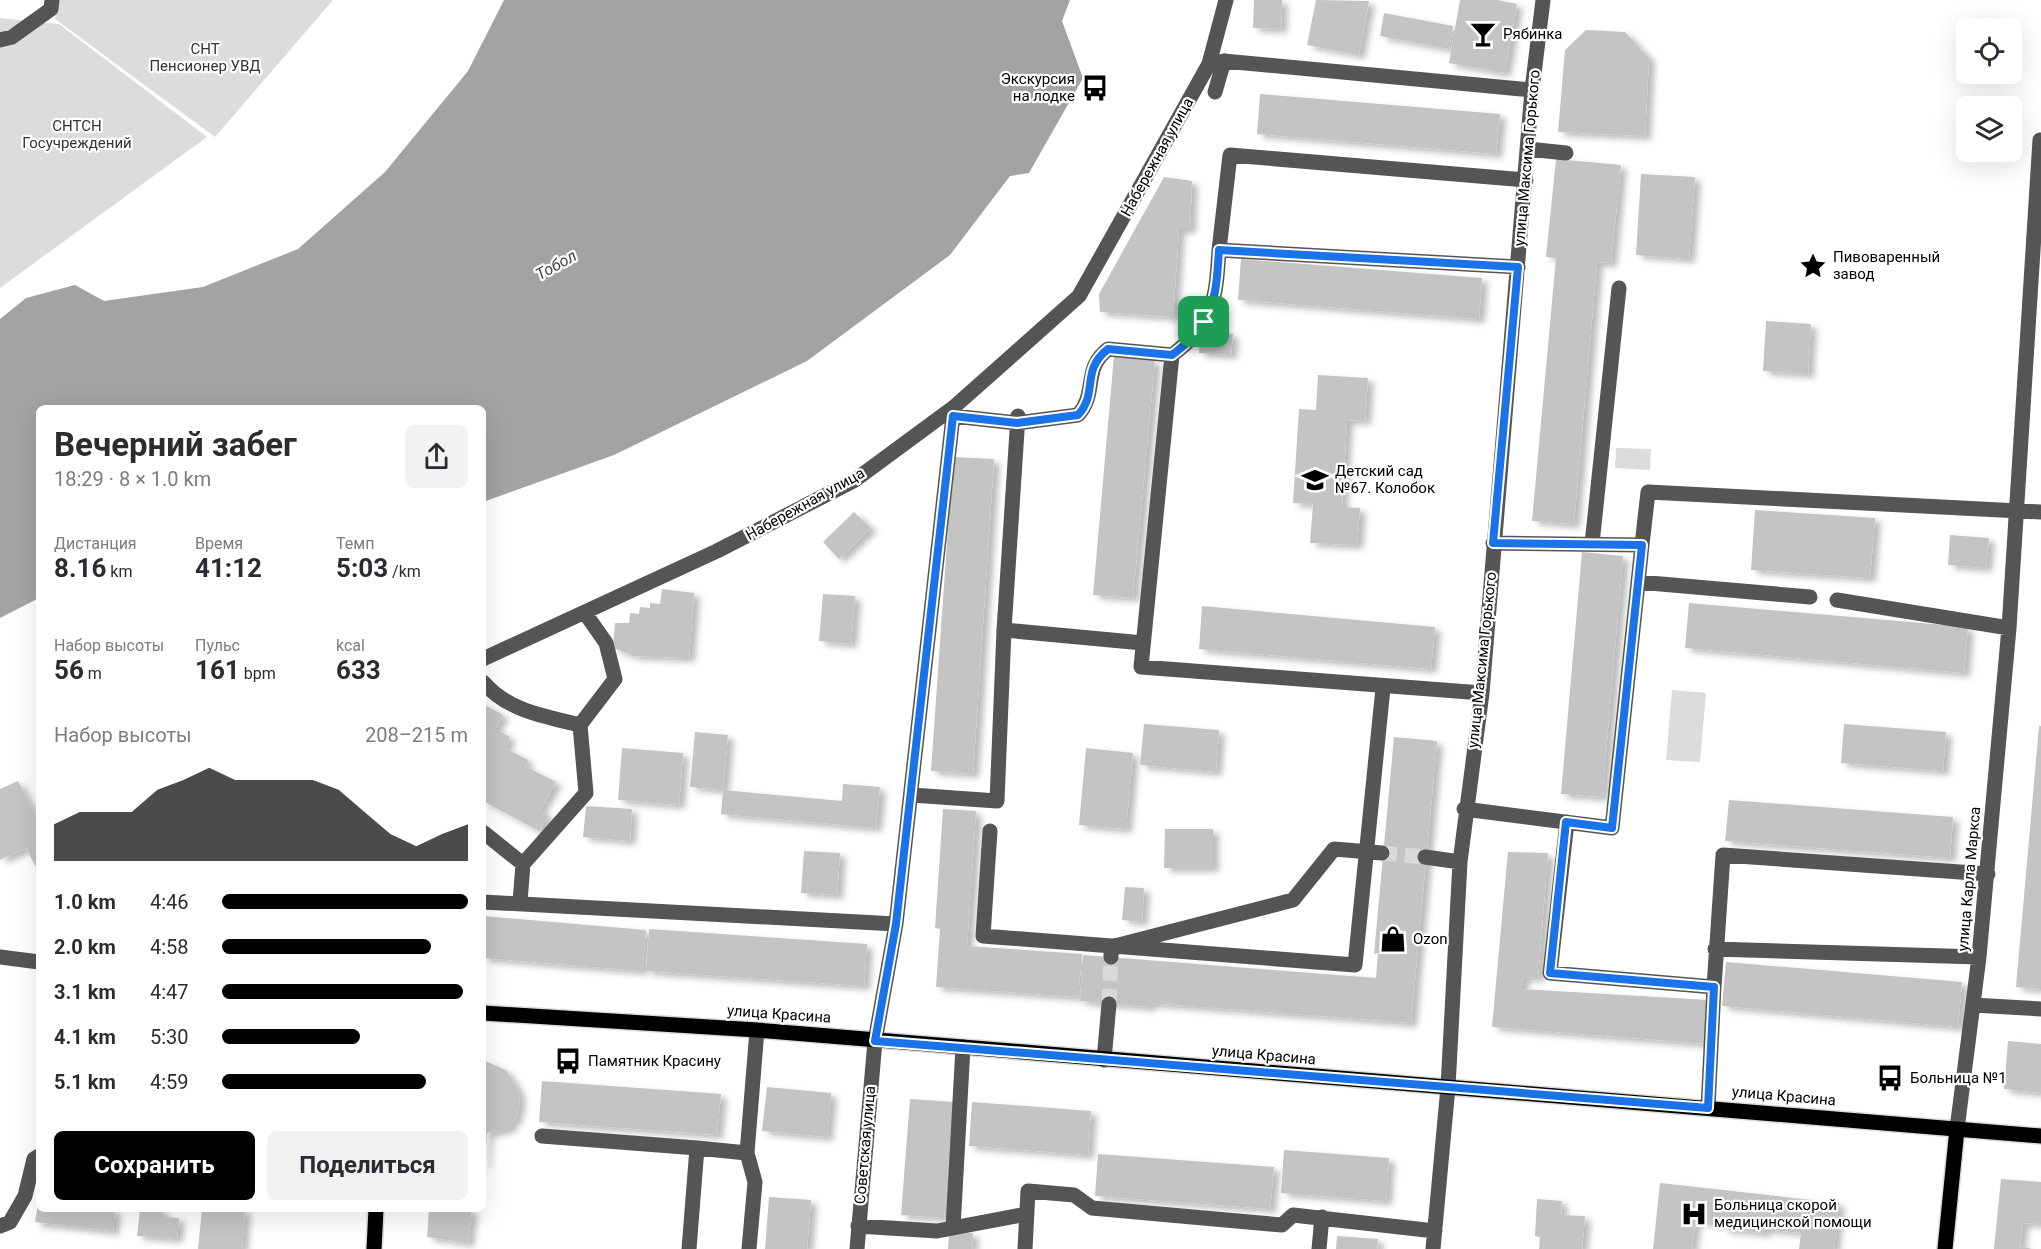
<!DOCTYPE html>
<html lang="ru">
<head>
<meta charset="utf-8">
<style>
	:root { --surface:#fff; --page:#f2f2f3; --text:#2b2b33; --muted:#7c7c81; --accent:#000 }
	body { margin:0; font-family:Roboto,sans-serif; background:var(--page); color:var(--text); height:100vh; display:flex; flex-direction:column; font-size:22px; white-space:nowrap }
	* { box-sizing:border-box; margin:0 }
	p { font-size:20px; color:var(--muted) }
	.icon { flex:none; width:33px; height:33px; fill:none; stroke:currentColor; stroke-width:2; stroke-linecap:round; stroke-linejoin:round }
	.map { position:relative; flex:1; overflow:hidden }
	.side { position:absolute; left:36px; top:405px; width:450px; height:807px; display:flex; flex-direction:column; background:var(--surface); border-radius:9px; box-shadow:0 6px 24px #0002 }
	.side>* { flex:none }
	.buttons { position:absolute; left:1956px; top:18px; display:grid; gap:12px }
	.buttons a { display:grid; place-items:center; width:66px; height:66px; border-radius:9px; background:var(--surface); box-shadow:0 6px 24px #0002; font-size:30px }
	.pin { position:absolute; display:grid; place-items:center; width:51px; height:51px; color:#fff; margin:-26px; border-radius:12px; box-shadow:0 3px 9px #0006 }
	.round { display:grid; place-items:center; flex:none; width:63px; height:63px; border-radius:9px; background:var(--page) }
	.overview { display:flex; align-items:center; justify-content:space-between; height:102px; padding:0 18px }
	h1 { font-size:33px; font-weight:700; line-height:45px }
	.metrics { display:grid; grid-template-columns:repeat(3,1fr); gap:9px; height:102px; padding:6px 18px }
	.metrics div { display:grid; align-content:center }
	.metrics b { font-size:26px; font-weight:700 }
	.metrics small { font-size:16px; font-weight:400 }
	.metrics p { font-size:16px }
	.chart { height:168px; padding:12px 18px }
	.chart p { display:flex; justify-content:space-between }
	.chart svg { width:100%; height:108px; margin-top:6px; fill:var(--accent); opacity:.7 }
	.action { display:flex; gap:12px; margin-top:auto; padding:12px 18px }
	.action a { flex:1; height:69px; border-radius:9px; background:var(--accent); color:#fff; font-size:24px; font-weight:700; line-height:69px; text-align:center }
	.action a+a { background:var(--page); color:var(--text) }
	ul { padding:0 18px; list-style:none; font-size:20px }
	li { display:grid; grid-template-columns:96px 72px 1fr; align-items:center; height:45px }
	li i { height:15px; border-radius:8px; background:var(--accent) }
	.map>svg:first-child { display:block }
	.green { fill:#dcdcdc }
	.water { fill:#a3a3a3 }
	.building { fill:#c4c4c4; filter:url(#shadow) }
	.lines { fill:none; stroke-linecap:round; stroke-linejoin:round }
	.minor-tunnel { stroke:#d9d9d9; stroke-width:15; stroke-dasharray:15 8; stroke-linecap:butt }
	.major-casing { stroke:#dbdbdb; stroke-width:18 }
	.minor { stroke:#555; stroke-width:15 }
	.major { stroke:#000; stroke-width:15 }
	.route-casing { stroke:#fff; stroke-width:12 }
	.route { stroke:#1a73e8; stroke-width:8 }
	.labels { text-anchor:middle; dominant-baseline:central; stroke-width:4.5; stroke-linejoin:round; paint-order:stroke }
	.poi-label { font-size:15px; fill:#000; stroke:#fff; text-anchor:start }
	.park-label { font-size:15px; fill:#333; stroke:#fff }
	.street-label { font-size:15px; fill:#000; stroke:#fff }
	.water-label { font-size:16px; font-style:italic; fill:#444; stroke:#fff }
</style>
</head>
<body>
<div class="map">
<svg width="2041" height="1249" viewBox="0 0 2041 1249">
	<defs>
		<filter id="shadow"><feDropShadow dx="6" dy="4" stdDeviation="3" flood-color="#0004"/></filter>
	</defs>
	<rect width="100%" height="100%" fill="#fff"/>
	<path class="green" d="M59,0H333L215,137L55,19Z
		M0,18L59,24L207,137L0,288Z
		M1616,448L1651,449L1650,470L1615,468Z
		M1672,690L1706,693L1700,762L1666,760Z"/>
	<path class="water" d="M504,0H1070L1062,21L1083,78L1029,173L1010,176L950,255L807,361L614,455L483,502V408H39V598L0,618V319L26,298L75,285L104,301L203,287L298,249L385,172L468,71Z"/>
	<path class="building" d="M1254,0H1282L1281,29L1253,28Z
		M1316,0L1369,1L1359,55L1307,45Z
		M1460,0H1497L1517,4L1505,73L1449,63Z
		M1384,13L1453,26L1449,49L1380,36Z
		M1586,30L1625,32L1649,58L1645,136L1558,132L1565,50Z
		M1260,94L1500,114L1496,154L1257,134Z
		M1556,159L1621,165L1611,263L1597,262L1574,524L1532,521L1556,258L1546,257Z
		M1641,174L1695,177L1689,259L1636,255Z
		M1164,177L1192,181L1190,229H1179L1173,317L1100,312L1099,294Z
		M1241,259L1482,278L1479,319L1238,300Z
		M1766,321L1811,324L1808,374L1763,371Z
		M1200,331L1233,334L1231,355L1199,353Z
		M1114,356L1155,360L1133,598L1093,595Z
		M1318,375L1368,378L1365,421L1347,420L1342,507L1360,508L1357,545L1310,543L1313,504L1293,503L1299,409L1316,410Z
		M953,457L994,459L973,774L931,771Z
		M1755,510L1875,518L1870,578L1751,570Z
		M854,512L871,528L839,559L823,542Z
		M1950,535L1989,538L1986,568L1948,565Z
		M1582,552L1623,556L1602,797L1561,794Z
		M662,589L694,593L689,658L634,656L613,648L615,623H629L630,613L639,614L640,607L650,608V603L660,604Z
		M823,594L855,596L851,644L819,641Z
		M1689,603L1968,627L1964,673L1685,648Z
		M1202,606L1435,627L1431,669L1199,649Z
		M483,704L503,715L495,729L510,737L505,748L528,760L525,766L556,782L540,811L548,816L539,831L483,801Z
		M1144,724L1219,730L1216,772L1140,765Z
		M1844,724L1946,732L1943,771L1841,763Z
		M2039,726H2041V989L2016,987Z
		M695,732L728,735L723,790L690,787Z
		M1394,737L1437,741L1411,1023L1150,1003V1007L1080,1001L1083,955L1376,978L1378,953L1374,954Z
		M622,748L683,753L679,805L618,800Z
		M1086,748L1133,753L1126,829L1079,825Z
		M18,781L39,822V873L26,848L0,860V789Z
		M843,784L880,787L876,828L721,814L723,790L842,801Z
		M1729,800L1953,817L1950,858L1725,841Z
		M586,806L632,809L630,841L583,837Z
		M943,809L976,811L967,946L1082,954L1078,997L936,987L940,929L935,928Z
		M1165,829H1213V868H1164Z
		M804,851L840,853L837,895L801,893Z
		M1508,852L1548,853L1538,978L1524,977L1521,989L1708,1000L1707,1044L1492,1027Z
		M1125,887L1144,888L1142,922L1122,920Z
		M483,916L646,930L642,971L483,958Z
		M649,929L867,944L864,986L646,971Z
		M1726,962L1962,982L1958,1027L1722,1006Z
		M2008,1041L2041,1044V1093L2004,1089Z
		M483,1060L506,1070L518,1089L520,1101L516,1118L508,1129L487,1133L485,1164H483Z
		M542,1081L721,1094L717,1135L539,1122Z
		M767,1087L831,1093L827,1137L762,1131Z
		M910,1099L953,1102L944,1218L901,1215Z
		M972,1102L1091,1111L1088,1155L969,1146Z
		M1284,1150L1389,1158L1386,1201L1281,1193Z
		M1098,1154L1274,1167L1270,1209L1095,1196Z
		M2001,1179L2041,1182V1224L2023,1223L2020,1246L2032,1249H1994Z
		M1660,1183L1839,1203L1834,1249H1799L1801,1233L1765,1229V1233L1723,1229L1724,1224L1695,1221L1692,1249H1653Z
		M769,1197L811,1200L807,1249H765Z
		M1537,1199L1562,1201L1561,1215L1585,1216L1582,1249H1539L1540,1237L1535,1236Z
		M38,1204L39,1209H115L113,1231L35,1222Z
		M140,1209H163V1217L179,1218L177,1239L137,1236Z
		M202,1209H245L242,1249H198Z
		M429,1209H472L468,1243L427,1237Z
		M973,1233L972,1249H948L949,1234Z
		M1337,1236L1378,1239L1377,1249H1336Z"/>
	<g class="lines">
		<path class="minor-tunnel" d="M1382,853L1425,857
			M1109,1004L1111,957"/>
		<g class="major-casing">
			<path id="major" d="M483,1013L757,1030L2041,1136
				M374,1249L376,1209
				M1945,1249L1957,1129"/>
		</g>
		<path class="minor" d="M0,40L12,37L51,9L52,0
			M1209,64L1224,61L1532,90
			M1215,92L1224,61
			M1528,149L1566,153
			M1518,267L1219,250L1230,155L1526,180
			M1172,355C1214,324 1216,299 1219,250
			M953,416L1017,423L1078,415C1098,393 1082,369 1108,349L1172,355L1141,667L1482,693
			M1493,543L1642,545L1648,492L2041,512
			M1592,544L1619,288
			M1638,582L1810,597
			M1837,600L2009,628
			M1004,630L1143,643
			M483,659L717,551L855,480L954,407L1079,296L1209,64L1226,0
			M483,682C508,711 544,716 580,725
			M912,795L997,801L1004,630L1018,416
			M1464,809L1612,828L1642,545
			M1567,822L1550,973L1714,987L1723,855L1988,874
			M990,831L983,936L1355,965L1383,688
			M483,832L523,864
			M1425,857L1460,862
			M483,902L896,924
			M520,902L523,864L586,793L580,725L615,679L606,643L585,613
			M1715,949L1979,957
			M0,957L39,962
			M1111,957V947L1293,900L1334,849L1382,853
			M1973,1005L2041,1009
			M1104,1060L1109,1004
			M1708,1108L1714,987
			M1957,1129L1979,957L2009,628L2040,140
			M542,1136L697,1148
			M0,1226L10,1222L25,1196L34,1159L39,1156
			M858,1226L937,1231L1027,1214
			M953,1228L963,1047
			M689,1249L697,1148L747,1153
			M749,1249L755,1182L747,1153L757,1030
			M857,1249L875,1041L896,924L954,407
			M1025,1249L1028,1191L1074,1195L1092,1208L1282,1225L1293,1215L1435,1231
			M1319,1249L1322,1217
			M1433,1249L1448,1087L1460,862L1482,693L1532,90L1543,0"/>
		<use href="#major" class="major"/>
	</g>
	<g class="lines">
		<g class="route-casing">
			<path id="route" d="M1219,250L1518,267L1493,543L1642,545L1612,828L1566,822L1550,973L1714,987L1708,1108L875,1041L896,924L953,416L1017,423L1078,415C1099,392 1080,371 1108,349L1172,355C1214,324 1216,299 1219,250Z"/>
		</g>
		<use href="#route" class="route"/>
	</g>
	<defs>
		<g id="bar-bare" transform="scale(2.07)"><path d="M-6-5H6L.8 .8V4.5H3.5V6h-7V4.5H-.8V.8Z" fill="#000" stroke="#fff" stroke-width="2.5" paint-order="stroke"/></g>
		<g id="bus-bare" transform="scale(2.07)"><path d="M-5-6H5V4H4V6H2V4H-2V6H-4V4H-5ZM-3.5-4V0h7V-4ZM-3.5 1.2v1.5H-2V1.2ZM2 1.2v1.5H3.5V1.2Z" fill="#000" stroke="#fff" stroke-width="2.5" paint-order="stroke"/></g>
		<g id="sight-bare" transform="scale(2.07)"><path d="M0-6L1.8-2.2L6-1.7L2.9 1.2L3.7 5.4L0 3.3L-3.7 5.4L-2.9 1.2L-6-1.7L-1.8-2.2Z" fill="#000" stroke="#fff" stroke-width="2.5" paint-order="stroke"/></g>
		<g id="school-bare" transform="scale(2.07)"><path d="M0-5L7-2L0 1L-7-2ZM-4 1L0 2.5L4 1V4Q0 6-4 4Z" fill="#000" stroke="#fff" stroke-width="2.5" paint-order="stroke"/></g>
		<g id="shop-bare" transform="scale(2.07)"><path d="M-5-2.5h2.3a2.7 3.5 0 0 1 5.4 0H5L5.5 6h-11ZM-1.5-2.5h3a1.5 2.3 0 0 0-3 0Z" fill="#000" stroke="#fff" stroke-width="2.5" paint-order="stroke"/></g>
		<g id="hospital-bare" transform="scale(2.07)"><path d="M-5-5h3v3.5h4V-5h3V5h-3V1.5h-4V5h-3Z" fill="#000" stroke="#fff" stroke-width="2.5" paint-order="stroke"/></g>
	</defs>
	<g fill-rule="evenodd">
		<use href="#bar-bare" x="1483" y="34"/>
		<use href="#bus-bare" x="1095" y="88"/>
		<use href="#sight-bare" x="1813" y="266"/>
		<use href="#school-bare" x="1315" y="480"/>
		<use href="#shop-bare" x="1393" y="939"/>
		<use href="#bus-bare" x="568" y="1061"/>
		<use href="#bus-bare" x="1890" y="1078"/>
		<use href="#hospital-bare" x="1694" y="1214"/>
	</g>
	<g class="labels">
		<g class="poi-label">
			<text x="1503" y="34">Рябинка</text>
			<text x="1075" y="79" text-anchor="end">Экскурсия<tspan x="1075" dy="17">на лодке</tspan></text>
			<text x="1833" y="257">Пивоваренный<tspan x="1833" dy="17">завод</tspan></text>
			<text x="1335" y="471">Детский сад<tspan x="1335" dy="17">№67. Колобок</tspan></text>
			<text x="1413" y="939">Ozon</text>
			<text x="588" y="1061">Памятник Красину</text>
			<text x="1910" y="1078">Больница №1</text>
			<text x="1714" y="1205">Больница скорой<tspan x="1714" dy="17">медицинской помощи</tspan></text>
		</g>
		<g class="park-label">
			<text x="205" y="49">СНТ<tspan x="205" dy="17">Пенсионер УВД</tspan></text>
			<text x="77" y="126">СНТСН<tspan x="77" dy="17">Госучреждений</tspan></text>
		</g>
		<g class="street-label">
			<text transform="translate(1157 157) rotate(-61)">Набережная улица</text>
			<text transform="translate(1527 158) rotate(-85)">улица Максима Горького</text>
			<text transform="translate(805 504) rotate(-29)">Набережная улица</text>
			<text transform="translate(1482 660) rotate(-84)">улица Максима Горького</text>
			<text transform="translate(1969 879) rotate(-85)">улица Карла Маркса</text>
			<text transform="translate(779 1014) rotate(4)">улица Красина</text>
			<text transform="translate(1264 1055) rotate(5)">улица Красина</text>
			<text transform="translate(1784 1096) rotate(5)">улица Красина</text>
			<text transform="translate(865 1145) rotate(-85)">Советская улица</text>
		</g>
		<g class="water-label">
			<text transform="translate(556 265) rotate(-29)">Тобол</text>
		</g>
	</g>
</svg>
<div class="buttons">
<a><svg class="icon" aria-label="locate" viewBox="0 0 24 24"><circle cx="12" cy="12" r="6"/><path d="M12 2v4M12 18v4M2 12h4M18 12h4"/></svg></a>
<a><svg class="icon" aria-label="layers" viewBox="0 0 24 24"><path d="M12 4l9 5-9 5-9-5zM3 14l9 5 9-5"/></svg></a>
</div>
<div class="pin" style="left:1204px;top:322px;background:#1e9e55"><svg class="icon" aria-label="arrive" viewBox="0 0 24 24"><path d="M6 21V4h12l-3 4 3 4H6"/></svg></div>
<section class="side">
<div class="overview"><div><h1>Вечерний забег</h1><p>18:29 · 8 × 1.0 km</p></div><a class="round"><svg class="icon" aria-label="share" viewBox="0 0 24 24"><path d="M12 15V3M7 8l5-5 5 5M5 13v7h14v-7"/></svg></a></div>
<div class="metrics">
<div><p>Дистанция</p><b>8.16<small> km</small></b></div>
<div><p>Время</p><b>41:12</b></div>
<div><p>Темп</p><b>5:03<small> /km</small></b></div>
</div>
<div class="metrics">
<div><p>Набор высоты</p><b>56<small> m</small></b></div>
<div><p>Пульс</p><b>161<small> bpm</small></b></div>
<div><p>kcal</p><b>633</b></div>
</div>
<div class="chart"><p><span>Набор высоты</span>208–215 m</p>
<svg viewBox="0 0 160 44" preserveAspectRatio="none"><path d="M0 44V29L10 24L20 24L30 24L40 15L50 11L60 6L70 11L80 11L90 11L100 11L110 15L120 24L130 33L140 38L150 33L160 29V44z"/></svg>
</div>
<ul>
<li><b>1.0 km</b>4:46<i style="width:100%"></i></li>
<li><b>2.0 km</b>4:58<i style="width:85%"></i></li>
<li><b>3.1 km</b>4:47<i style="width:98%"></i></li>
<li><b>4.1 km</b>5:30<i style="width:56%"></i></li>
<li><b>5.1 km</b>4:59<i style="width:83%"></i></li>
</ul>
<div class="action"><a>Сохранить</a><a>Поделиться</a></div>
</section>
</div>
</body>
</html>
